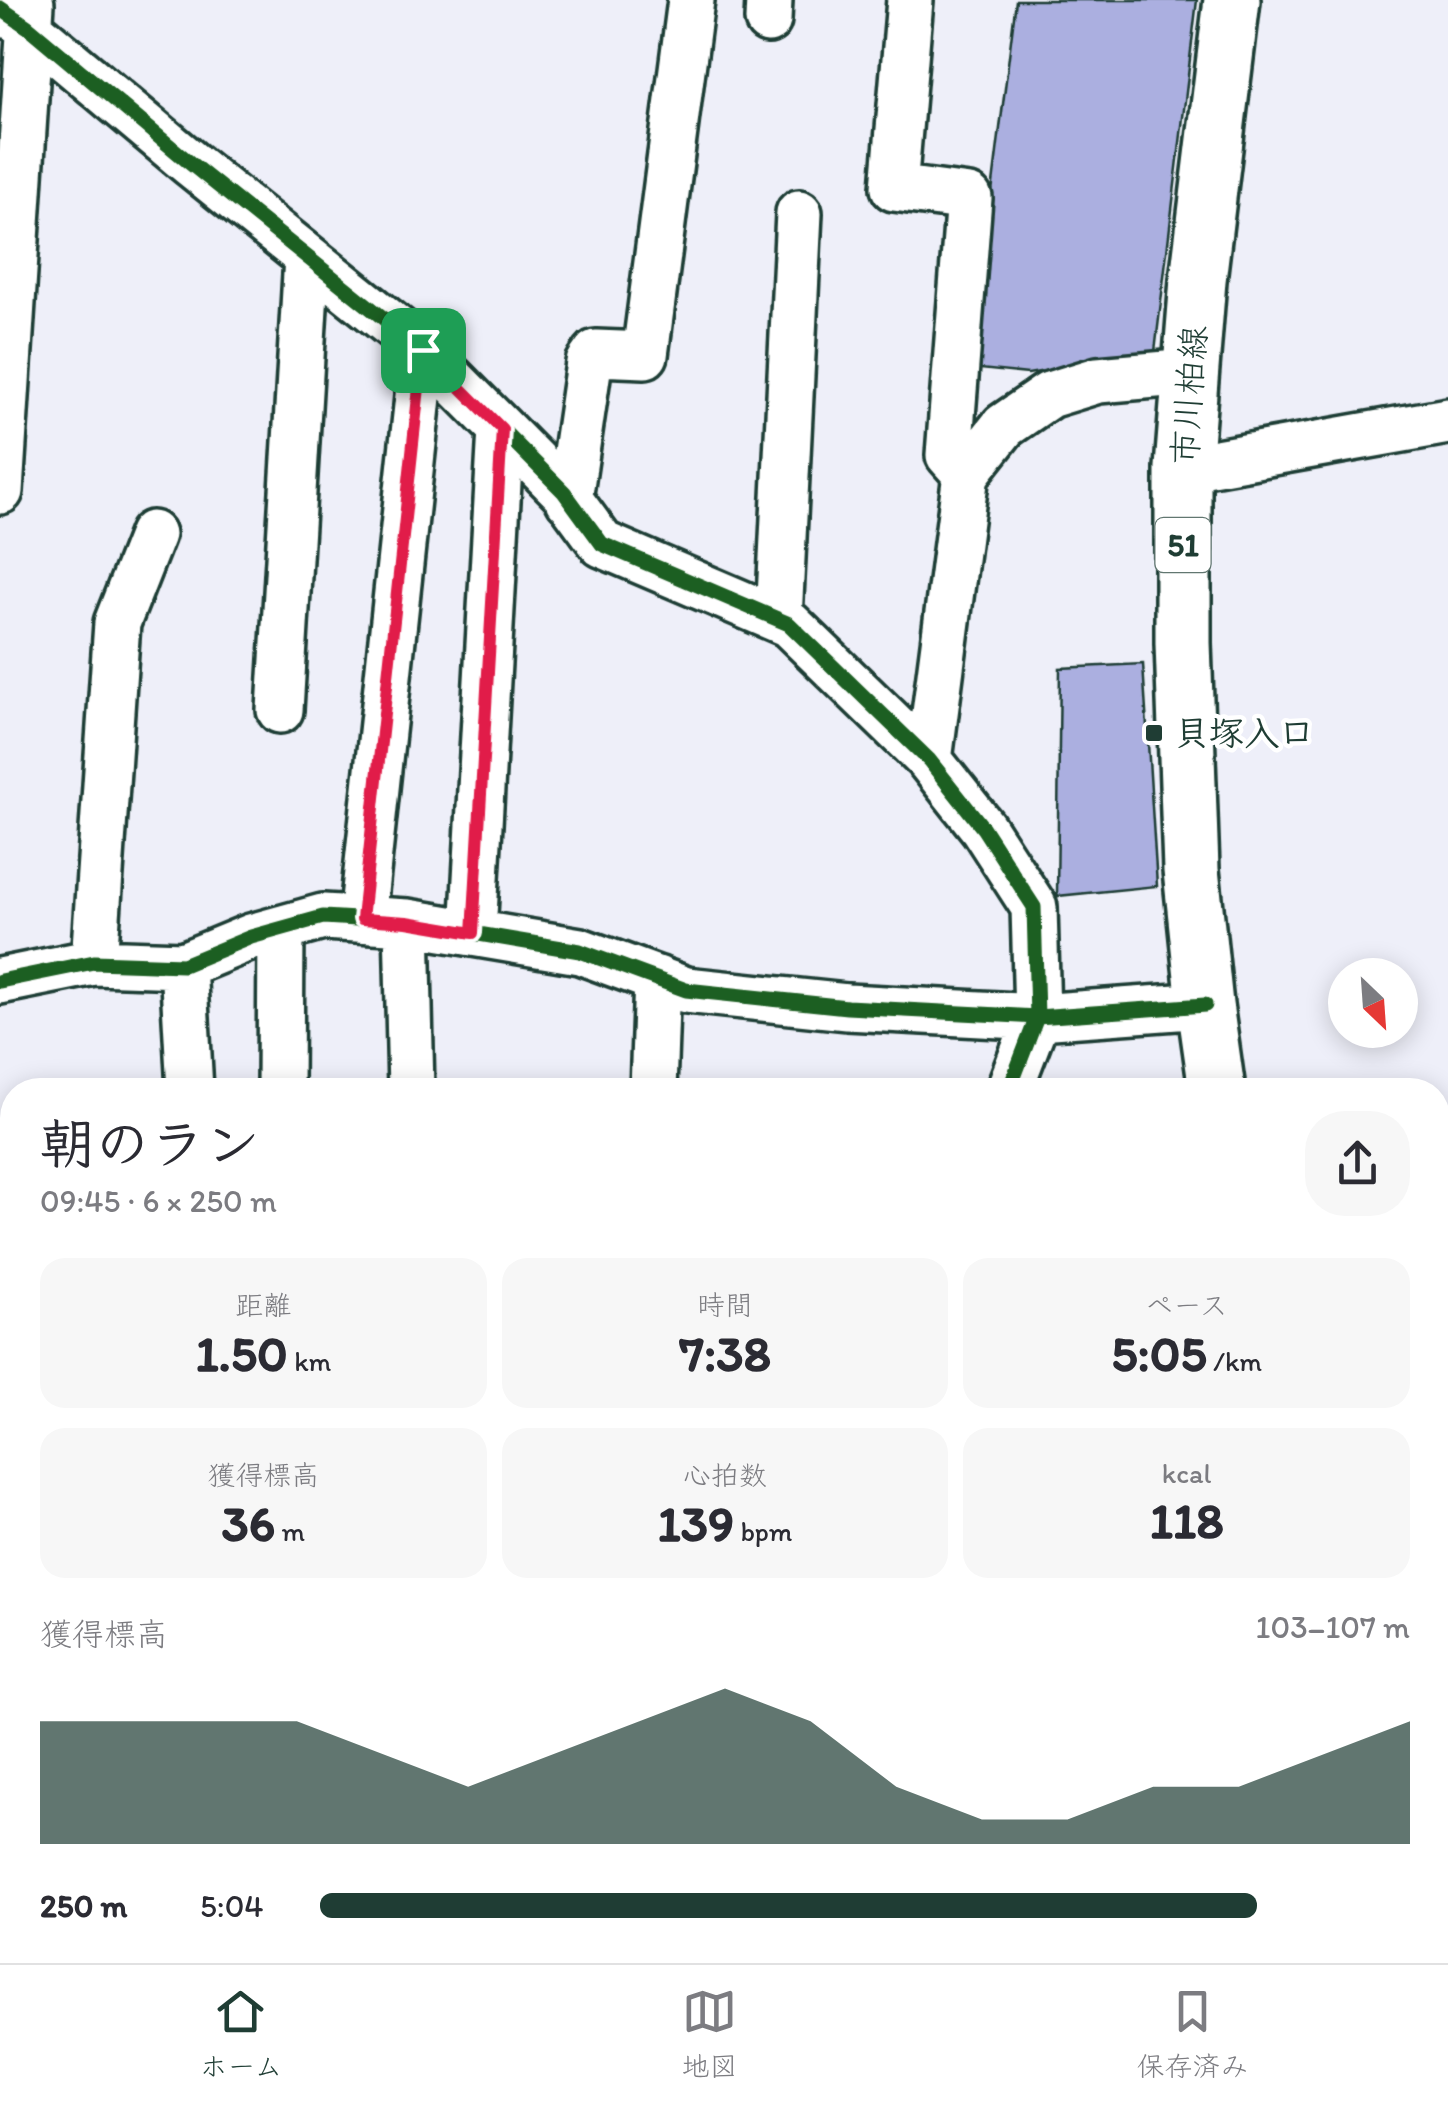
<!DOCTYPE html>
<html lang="ja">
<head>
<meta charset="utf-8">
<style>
	:root { --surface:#fff; --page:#f7f7f7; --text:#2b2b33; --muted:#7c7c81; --line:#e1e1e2; --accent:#1f3d34 }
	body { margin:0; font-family:Itim,"Klee One",sans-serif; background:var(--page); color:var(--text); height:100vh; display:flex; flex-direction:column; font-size:38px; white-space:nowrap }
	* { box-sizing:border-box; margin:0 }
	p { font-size:32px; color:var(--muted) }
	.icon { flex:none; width:55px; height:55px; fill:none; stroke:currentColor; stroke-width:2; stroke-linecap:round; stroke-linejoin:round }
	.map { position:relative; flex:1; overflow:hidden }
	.drawer { position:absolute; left:0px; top:1078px; width:1450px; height:888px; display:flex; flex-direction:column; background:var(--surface); border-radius:40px 40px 0 0; box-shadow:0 5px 25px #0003 }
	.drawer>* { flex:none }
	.needle { width:65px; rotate:155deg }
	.buttons { position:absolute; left:1328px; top:958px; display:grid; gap:20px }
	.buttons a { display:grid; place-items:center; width:90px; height:90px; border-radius:50%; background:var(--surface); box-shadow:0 5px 25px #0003; font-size:50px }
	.pin { position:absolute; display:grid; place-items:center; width:85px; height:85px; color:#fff; margin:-42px; border-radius:20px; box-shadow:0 5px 15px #0006 }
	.round { display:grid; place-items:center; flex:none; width:105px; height:105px; border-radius:40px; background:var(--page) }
	.summary { display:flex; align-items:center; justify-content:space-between; height:170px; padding:0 40px }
	h1 { font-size:55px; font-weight:800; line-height:75px }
	.metrics { display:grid; grid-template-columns:repeat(3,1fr); gap:15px; height:170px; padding:10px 40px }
	.metrics div { display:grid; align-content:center; border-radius:25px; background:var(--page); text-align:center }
	.metrics b { font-size:50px; font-weight:800 }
	.metrics small { font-size:28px; font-weight:400 }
	.metrics p { font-size:28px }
	.chart { height:280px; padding:20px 40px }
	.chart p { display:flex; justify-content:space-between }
	.chart svg { width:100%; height:180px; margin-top:10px; fill:var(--accent); opacity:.7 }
	ul { padding:0 40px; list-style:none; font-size:32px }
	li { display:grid; grid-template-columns:160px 120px 1fr; align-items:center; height:75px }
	li i { height:25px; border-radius:12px; background:var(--accent) }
	.tabs { display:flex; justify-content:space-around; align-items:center; height:140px; border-top:2px solid var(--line); background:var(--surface); font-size:28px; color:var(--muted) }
	.tabs a { display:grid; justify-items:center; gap:5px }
	.tabs .current { color:var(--accent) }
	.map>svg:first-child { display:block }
	.building { fill:#abafe0; stroke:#1f3d34; stroke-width:2.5 }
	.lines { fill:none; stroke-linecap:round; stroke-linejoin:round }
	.minor-casing { stroke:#1f3d34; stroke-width:52 }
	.major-casing { stroke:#1f3d34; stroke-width:62 }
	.minor { stroke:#fff; stroke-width:45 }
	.major { stroke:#fff; stroke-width:55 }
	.cycleway-casing { stroke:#fff; stroke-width:21 }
	.cycleway { stroke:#1b5e20; stroke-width:15 }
	.route-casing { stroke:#fff; stroke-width:20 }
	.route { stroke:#e11d48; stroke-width:12 }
	.poi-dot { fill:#1f3d34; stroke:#fff; stroke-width:4 }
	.labels { text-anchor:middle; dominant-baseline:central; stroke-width:9; stroke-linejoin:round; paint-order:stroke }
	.shield { fill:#fff; stroke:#627771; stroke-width:2.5 }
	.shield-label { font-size:32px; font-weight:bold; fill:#1f3d34 }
	.street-label { font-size:35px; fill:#1f3d34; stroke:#fff }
	.poi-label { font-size:35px; font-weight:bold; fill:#1f3d34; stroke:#fff; text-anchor:start }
</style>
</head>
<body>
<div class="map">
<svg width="1448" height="1963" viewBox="0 0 1448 1963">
	<rect width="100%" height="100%" fill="#eeeff9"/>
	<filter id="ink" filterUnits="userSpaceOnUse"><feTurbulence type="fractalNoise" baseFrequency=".01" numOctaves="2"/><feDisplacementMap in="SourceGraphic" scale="20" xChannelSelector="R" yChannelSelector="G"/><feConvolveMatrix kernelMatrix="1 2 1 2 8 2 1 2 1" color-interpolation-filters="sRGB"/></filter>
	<g filter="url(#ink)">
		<path class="building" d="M1016,0H1197L1155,352L1028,374L970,368Z
			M1143,664L1157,886L1057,896L1060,668Z"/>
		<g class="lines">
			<g class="minor-casing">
				<path id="minor" d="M910,0L894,188L969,198L949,455L966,474
					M0,8L28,27L190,163L423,350L564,492L602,544L789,624L929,760L983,828L1034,907L1037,1017L1009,1090
					M768,20L769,0
					M1183,468L1448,421
					M0,491L31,4
					M569,500L589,363L596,353L645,355L691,0
					M779,619L799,213
					M280,710L307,257
					M929,760L966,474L1004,426L1049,395L1098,380L1190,372
					M362,919L423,350
					M407,922L411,1090
					M473,933L501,429
					M94,962L117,623L152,534
					M183,965L190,1090
					M0,981L94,962L183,965L251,937L323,917L407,922L580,951L686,990L847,1007L1037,1017L1205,1005
					M280,1090L281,929
					M653,1090L657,979
					M0,1853L12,1854
					M268,1952L285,1963
					M566,1952V1963
					M916,1952L918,1963
					M1210,1963L1213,1952"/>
			</g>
			<g class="major-casing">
				<path id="major" d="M1217,1090L1205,1005L1191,870L1183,643V468L1198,280L1232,0
					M1402,1952L1404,1963"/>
			</g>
			<use href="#minor" class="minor"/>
			<use href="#major" class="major"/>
			<g class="cycleway-casing">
				<path id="cycleway" d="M0,8L28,27L190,163L423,350L564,492L602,544L789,624L929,760L983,828L1034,907L1037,1017L1009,1090
					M0,981L94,962L183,965L251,937L323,917L407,922L580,951L686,990L847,1007L1037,1017L1205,1005"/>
			</g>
			<use href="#cycleway" class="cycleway"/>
		</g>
	</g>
	<g class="lines" filter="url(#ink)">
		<g class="route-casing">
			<path id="route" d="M423,350L502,429L473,933L407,922L362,919Z"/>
		</g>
		<use href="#route" class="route"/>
	</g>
	<rect class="poi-dot" x="1144" y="723" width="20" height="20" rx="5"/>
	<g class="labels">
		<rect class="shield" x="1155.5" y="518" width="55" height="54" rx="8"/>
		<g class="shield-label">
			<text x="1183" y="545">51</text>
		</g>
		<g class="street-label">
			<text transform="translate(1189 395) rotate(-86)">市川柏線</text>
		</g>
		<g class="poi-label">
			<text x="1174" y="733">貝塚入口</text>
		</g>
	</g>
</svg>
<div class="buttons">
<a><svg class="needle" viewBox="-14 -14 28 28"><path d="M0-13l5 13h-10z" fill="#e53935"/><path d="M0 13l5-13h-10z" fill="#7c7c81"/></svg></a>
</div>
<div class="pin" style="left:423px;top:350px;background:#1e9e55"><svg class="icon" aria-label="arrive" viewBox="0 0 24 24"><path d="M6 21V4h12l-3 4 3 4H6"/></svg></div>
<section class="drawer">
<div class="summary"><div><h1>朝のラン</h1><p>09:45 · 6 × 250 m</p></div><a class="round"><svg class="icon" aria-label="share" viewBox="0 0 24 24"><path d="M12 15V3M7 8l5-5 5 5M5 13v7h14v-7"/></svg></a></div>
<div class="metrics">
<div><p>距離</p><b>1.50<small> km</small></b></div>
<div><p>時間</p><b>7:38</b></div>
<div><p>ペース</p><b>5:05<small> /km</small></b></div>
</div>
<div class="metrics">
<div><p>獲得標高</p><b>36<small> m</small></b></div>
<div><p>心拍数</p><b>139<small> bpm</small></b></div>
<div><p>kcal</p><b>118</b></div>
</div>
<div class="chart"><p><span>獲得標高</span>103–107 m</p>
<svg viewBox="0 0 160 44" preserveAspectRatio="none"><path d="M0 44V14L10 14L20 14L30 14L40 22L50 30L60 22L70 14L80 6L90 14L100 30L110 38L120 38L130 30L140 30L150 22L160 14V44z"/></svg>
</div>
<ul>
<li><b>250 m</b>5:04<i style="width:86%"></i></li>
</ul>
</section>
</div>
<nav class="tabs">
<a class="current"><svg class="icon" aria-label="home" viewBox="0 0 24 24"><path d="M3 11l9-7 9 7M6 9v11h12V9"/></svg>ホーム</a>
<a><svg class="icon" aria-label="map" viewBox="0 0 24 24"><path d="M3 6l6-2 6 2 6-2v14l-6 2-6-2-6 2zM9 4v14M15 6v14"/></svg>地図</a>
<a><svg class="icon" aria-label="saved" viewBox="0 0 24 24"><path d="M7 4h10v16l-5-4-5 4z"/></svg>保存済み</a>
</nav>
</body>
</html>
